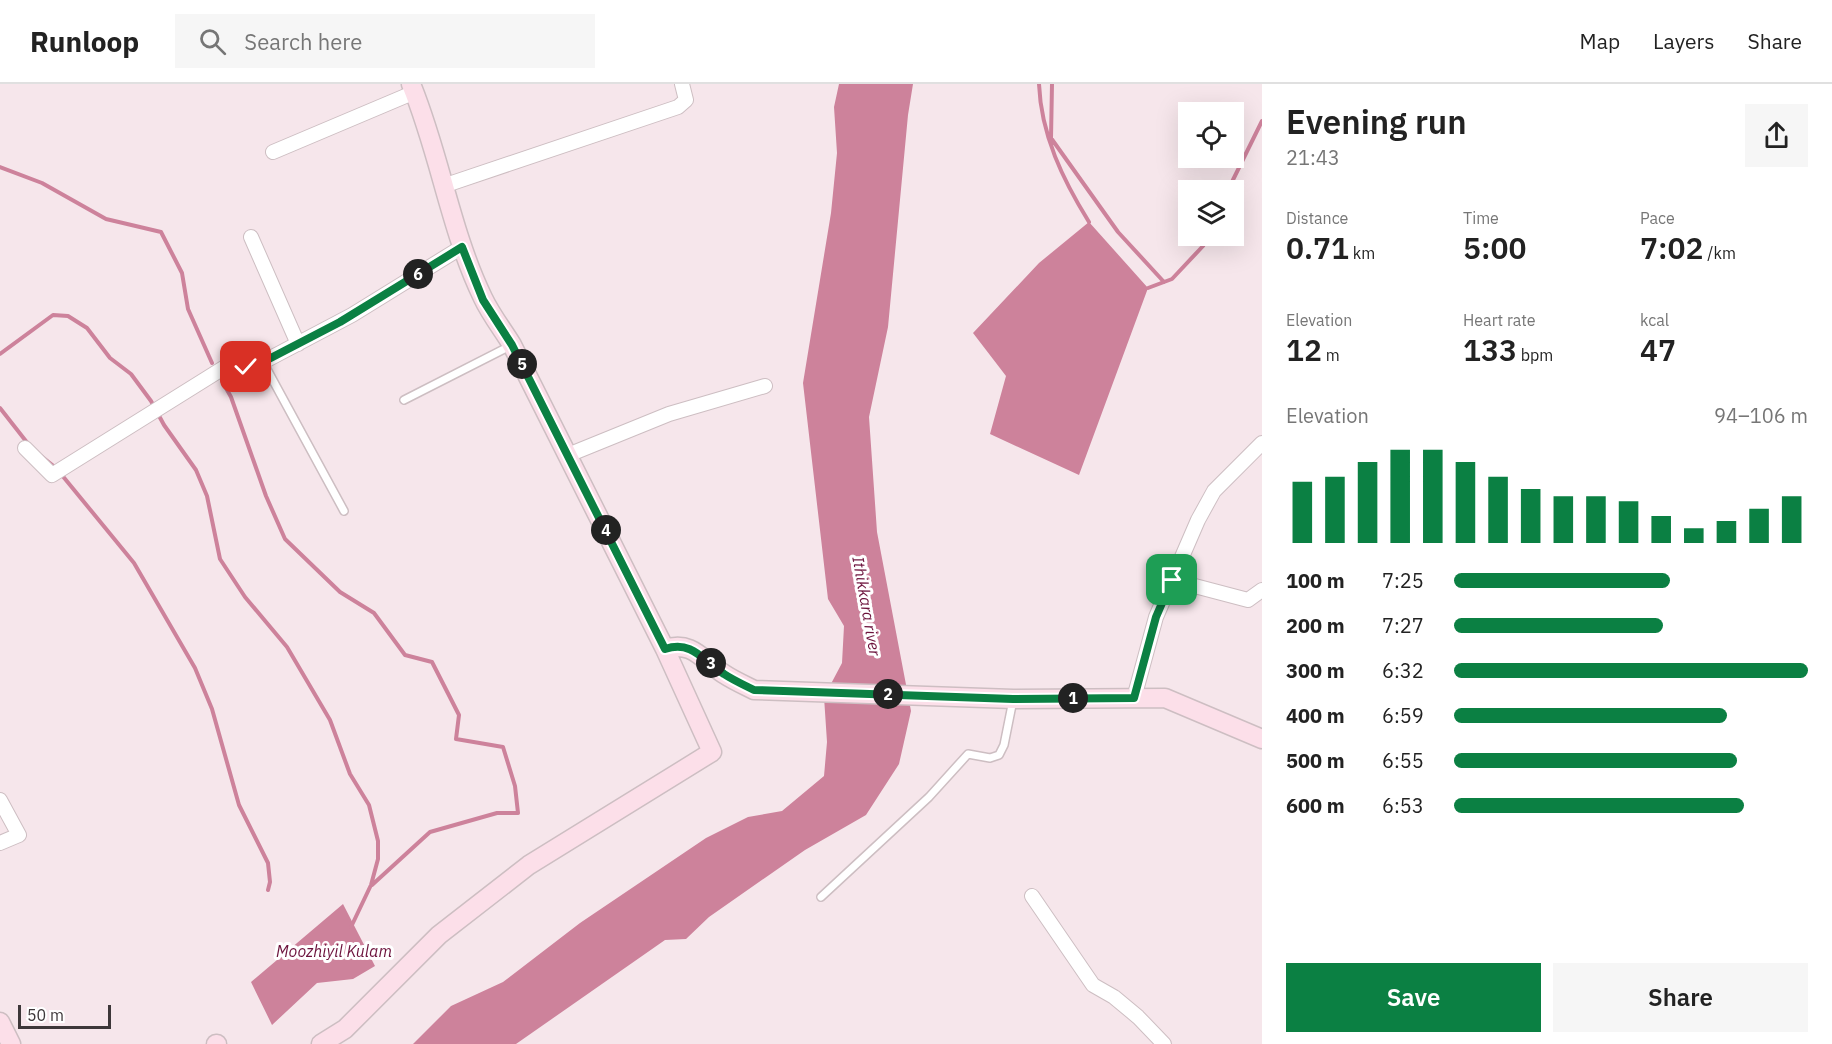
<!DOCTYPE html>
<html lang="en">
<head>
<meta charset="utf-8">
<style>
	:root { --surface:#fff; --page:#f6f6f6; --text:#222; --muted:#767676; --line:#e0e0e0; --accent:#0b8043 }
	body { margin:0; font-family:"IBM Plex Sans",sans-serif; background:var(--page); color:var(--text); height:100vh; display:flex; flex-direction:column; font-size:22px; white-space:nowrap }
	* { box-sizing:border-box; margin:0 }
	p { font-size:20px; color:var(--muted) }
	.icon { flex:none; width:33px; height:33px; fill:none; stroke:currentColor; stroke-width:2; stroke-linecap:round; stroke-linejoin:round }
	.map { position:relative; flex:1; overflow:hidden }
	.panel { display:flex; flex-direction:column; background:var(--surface); width:570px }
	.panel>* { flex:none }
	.tools { position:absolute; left:1178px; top:18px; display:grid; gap:12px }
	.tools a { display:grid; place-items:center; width:66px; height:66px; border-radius:0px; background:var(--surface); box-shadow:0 6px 24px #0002; font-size:30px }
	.scale { position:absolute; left:18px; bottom:15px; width:93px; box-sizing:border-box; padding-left:6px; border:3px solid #3d3739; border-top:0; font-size:16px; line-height:21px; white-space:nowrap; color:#3d3739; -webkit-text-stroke:4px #fff; paint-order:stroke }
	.pin { position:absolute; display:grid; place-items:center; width:51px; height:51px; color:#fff; margin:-26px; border-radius:12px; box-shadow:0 3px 9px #0006 }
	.km { position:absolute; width:30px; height:30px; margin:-15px; border-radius:50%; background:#222; color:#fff; font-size:16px; line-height:30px; text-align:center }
	.round { display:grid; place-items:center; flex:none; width:63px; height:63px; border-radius:0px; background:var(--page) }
	.head { display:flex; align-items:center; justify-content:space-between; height:102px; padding:0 24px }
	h1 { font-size:33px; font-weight:600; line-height:45px }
	.figures { display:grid; grid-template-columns:repeat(3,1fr); gap:9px; height:102px; padding:6px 24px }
	.figures div { display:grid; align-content:center }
	.figures b { font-size:30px; font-weight:600 }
	.figures small { font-size:16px; font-weight:400 }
	.figures p { font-size:16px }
	.chart { height:168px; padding:12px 24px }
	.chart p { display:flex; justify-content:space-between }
	.chart svg { width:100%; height:108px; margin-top:6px; stroke:var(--accent); stroke-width:6 }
	.button { display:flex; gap:12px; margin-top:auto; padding:12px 24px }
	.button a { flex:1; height:69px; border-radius:0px; background:var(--accent); color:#fff; font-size:24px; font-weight:600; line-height:69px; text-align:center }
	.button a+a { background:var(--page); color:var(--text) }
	ul { padding:0 24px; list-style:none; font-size:20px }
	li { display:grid; grid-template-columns:96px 72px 1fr; align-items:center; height:45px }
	li i { height:15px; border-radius:8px; background:var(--accent) }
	header { display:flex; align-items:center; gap:36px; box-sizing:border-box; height:84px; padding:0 30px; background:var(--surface); border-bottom:2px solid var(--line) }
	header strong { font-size:28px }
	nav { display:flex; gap:33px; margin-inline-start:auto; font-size:21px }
	.search { width:420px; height:54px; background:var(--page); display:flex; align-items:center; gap:15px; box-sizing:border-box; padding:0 21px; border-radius:0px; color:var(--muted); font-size:22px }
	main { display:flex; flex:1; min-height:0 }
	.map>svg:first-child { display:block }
	.water { fill:#cd829b }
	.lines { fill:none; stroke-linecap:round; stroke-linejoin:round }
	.stream { stroke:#cd829b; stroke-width:4 }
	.lane-casing { stroke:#cdbec2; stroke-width:10 }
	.street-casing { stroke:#cdbec2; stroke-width:16 }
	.secondary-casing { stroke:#cdbec2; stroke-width:21 }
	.lane { stroke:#fff; stroke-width:7 }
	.street { stroke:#fff; stroke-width:14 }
	.secondary { stroke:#fcdfe9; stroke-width:18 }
	.route-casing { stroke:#fff; stroke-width:12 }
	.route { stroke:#0b8043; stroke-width:8 }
	.labels { text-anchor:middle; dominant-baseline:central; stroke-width:6; stroke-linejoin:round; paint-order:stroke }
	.water-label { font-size:16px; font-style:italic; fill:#6c123c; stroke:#fff }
</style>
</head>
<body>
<header>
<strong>Runloop</strong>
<div class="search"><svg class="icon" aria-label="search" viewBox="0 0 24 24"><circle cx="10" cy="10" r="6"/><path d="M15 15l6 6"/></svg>Search here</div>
<nav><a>Map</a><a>Layers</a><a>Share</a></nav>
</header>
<main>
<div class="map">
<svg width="1262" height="960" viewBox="0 0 1262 960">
	<rect width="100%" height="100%" fill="#f6e6eb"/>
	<path class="water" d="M839,0H913L908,31L888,243L869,333L877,448L911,627L899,680L866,731L805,766L709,833L686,855L665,856L516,960H413L451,922L503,898L580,839L706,754L748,733L782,727L824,692L827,658L824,613L842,579L844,542L828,515L803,299L831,129L837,69L834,23Z
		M1089,138L1148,204L1079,391L990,350L1006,292L973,249L1039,179Z
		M343,820L375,882L353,895L317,899L272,941L251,898Z"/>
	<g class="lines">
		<path class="stream" d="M1039,0C1041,51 1063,96 1089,138
			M1052,0L1051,54L1118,148L1164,198
			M0,83L42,99L106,135L161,148L182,189L188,225L212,279
			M1228,106L1262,37
			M1148,204L1172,195L1203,162L1208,152
			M0,270L53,231L68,232L87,244L110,274L131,290L151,317L164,341L196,386L207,412L220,475L245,513L287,563L330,636L350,690L369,721L378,757V775L371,801L351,843
			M222,297L231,313L266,412L285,455L340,508L374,529L405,571L432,578L459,631L456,655L503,663L515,702L518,729H497L430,748L372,801
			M0,324L29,361
			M41,372L56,384
			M61,390L134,479L195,584L212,625L239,721L268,779L270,798L268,806"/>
		<g class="lane-casing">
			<path id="lane" d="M263,278L344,427
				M404,316L512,261
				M821,813L929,713L968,670L990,674L999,671L1004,661L1013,616"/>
		</g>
		<g class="street-casing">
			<path id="street" d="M273,68L415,8
				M446,101L678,23L686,16L682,0
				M251,153L298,260
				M25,364L52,391L225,283C237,278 250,283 263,278L352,231L462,163
				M568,371L669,330L765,302
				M1172,496L1248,516L1262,506
				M1134,614L1156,533L1198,436L1214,407L1262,359
				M0,716L19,751L0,759
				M1032,812L1093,901L1114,913L1138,933L1164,960"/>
		</g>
		<g class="secondary-casing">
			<path id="secondary" d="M411,0C440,70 450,146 483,214C491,231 503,246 512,261L665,565
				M0,938L11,960
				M216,960H217
				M321,960L345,945L439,851L529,781L712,668L665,565C693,556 703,577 724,590C733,596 744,601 754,606L1013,615L1165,614L1262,655"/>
		</g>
		<use href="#lane" class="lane"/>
		<use href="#street" class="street"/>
		<use href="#secondary" class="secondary"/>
	</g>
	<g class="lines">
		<g class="route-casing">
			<path id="route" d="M246,283L263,278L340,238L462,163L483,216L512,261L665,565C693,556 703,577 724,590C733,596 744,601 754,606L1013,615L1134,614L1156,533L1172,496"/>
		</g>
		<use href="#route" class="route"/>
	</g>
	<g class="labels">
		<g class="water-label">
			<text transform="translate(867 522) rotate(80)">Ithikkara river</text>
			<text x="334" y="867">Moozhiyil Kulam</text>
		</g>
	</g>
</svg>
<div class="tools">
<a><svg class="icon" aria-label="locate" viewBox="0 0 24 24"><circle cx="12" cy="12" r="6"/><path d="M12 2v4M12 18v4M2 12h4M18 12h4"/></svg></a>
<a><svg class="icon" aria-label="layers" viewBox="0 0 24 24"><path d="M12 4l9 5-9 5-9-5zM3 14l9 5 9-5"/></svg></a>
</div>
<div class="scale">50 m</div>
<div class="pin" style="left:1172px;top:496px;background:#1e9e55"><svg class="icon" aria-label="arrive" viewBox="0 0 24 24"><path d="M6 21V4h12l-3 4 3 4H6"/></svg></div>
<div class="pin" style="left:246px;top:283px;background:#d93025"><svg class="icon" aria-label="check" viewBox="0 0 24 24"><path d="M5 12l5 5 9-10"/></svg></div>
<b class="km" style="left:1073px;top:614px">1</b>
<b class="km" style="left:888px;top:610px">2</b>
<b class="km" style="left:711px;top:579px">3</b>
<b class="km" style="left:606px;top:446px">4</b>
<b class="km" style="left:522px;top:280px">5</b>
<b class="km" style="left:418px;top:190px">6</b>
</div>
<section class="panel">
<div class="head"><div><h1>Evening run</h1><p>21:43</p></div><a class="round"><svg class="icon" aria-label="share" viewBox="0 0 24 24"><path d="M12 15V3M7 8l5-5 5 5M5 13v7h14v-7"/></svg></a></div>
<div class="figures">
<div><p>Distance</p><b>0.71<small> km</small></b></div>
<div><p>Time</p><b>5:00</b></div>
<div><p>Pace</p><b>7:02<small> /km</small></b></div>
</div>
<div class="figures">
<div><p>Elevation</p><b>12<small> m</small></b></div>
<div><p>Heart rate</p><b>133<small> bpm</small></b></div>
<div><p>kcal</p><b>47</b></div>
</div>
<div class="chart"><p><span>Elevation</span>94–106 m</p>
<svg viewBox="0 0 160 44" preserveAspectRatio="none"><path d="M5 44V19M15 44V17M25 44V11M35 44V6M45 44V6M55 44V11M65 44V17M75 44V22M85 44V25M95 44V25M105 44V27M115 44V33M125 44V38M135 44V35M145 44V30M155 44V25"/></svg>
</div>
<ul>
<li><b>100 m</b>7:25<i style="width:61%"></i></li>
<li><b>200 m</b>7:27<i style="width:59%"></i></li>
<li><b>300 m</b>6:32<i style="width:100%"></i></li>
<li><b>400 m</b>6:59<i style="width:77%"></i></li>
<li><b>500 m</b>6:55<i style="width:80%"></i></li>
<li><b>600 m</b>6:53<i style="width:82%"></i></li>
</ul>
<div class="button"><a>Save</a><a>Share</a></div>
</section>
</main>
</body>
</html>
